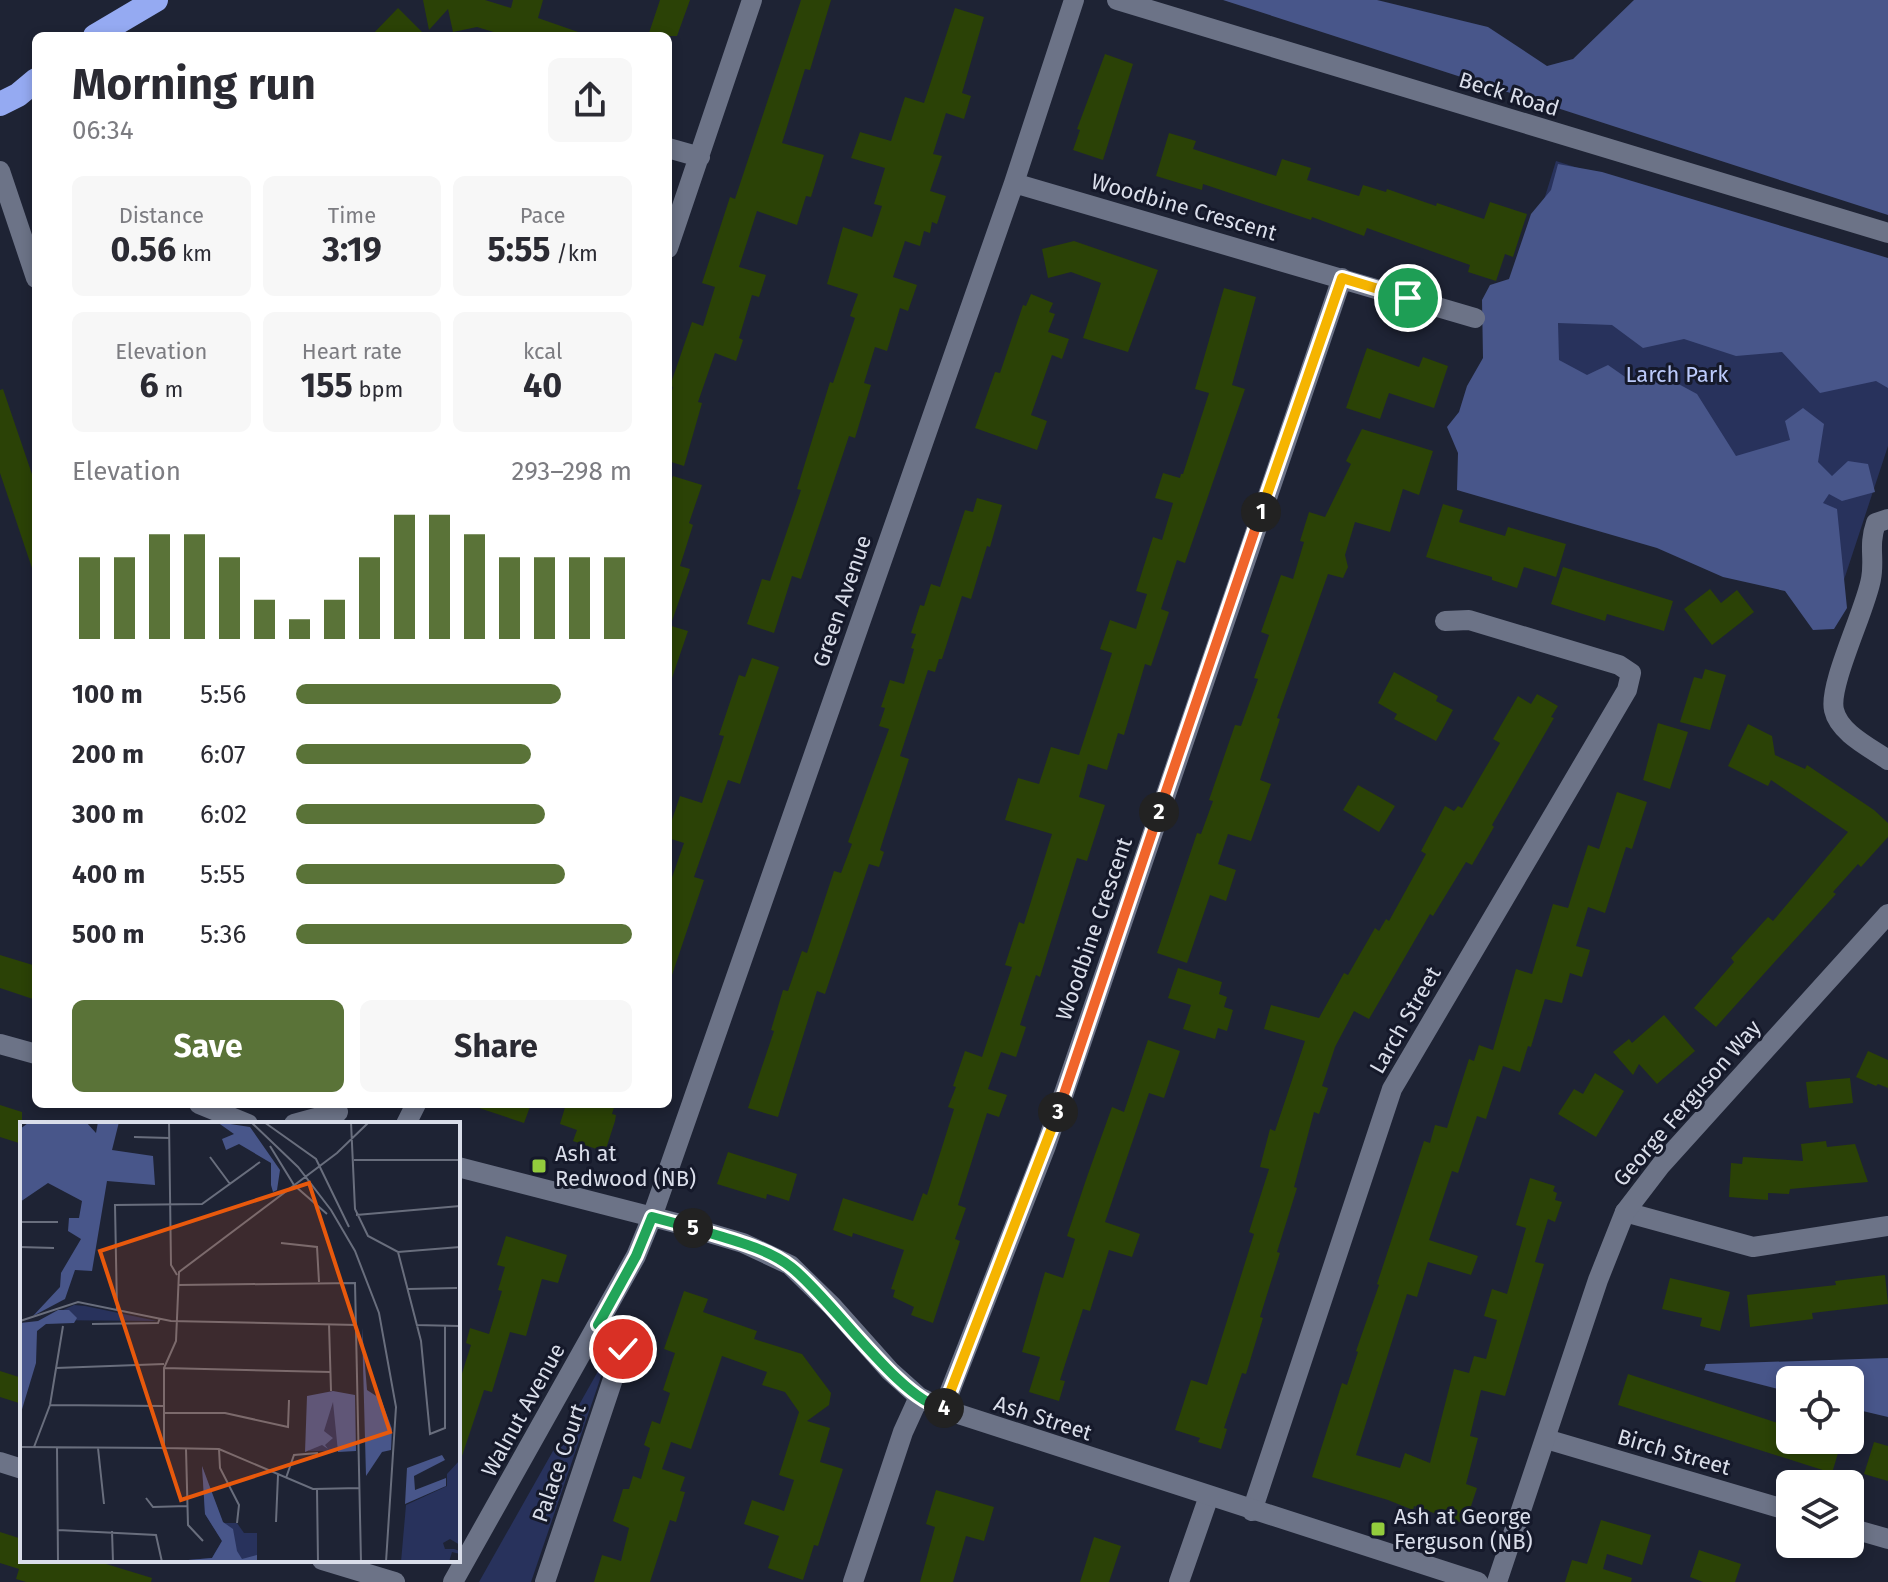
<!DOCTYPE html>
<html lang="en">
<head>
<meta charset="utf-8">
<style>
	:root { --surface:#fff; --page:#f7f7f7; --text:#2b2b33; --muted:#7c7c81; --accent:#5a7338 }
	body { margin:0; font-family:"Fira Sans",sans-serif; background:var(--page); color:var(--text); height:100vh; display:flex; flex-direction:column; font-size:30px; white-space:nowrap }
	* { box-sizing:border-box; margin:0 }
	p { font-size:26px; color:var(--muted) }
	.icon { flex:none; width:44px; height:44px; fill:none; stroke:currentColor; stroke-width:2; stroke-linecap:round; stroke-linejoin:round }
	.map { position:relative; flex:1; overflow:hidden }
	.details { position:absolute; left:32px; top:32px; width:640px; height:1076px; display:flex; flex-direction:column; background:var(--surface); border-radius:12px; box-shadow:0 4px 12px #0003 }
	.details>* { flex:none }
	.controls { position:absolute; left:1776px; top:1366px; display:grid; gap:16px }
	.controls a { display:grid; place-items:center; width:88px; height:88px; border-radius:12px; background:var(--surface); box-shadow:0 4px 12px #0003; font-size:40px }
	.pin { position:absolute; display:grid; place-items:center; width:68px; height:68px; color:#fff; margin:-34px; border:4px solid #fff; border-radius:50%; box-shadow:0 2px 8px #0007 }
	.km { position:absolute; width:40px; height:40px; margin:-20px; border-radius:50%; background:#222; color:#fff; font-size:22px; line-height:40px; text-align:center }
	.round { display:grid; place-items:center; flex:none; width:84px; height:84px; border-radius:12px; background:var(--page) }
	.overview { display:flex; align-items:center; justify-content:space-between; height:136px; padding:0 40px }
	h1 { font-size:44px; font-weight:700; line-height:60px }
	.metrics { display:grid; grid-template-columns:repeat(3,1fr); gap:12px; height:136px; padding:8px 40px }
	.metrics div { display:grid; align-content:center; border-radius:12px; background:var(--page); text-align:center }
	.metrics b { font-size:34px; font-weight:700 }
	.metrics small { font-size:22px; font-weight:400 }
	.metrics p { font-size:22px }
	.chart { height:224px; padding:16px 40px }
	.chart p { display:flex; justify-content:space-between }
	.chart svg { width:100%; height:144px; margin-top:8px; stroke:var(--accent); stroke-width:6 }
	.primary-button { display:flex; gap:16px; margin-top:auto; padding:16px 40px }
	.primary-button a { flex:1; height:92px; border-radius:12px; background:var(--accent); color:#fff; font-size:32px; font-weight:700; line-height:92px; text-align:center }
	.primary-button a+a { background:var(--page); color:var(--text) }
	ul { padding:0 40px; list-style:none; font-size:26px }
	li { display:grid; grid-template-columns:128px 96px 1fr; align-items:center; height:60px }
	li i { height:20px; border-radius:10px; background:var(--accent) }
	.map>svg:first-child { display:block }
	.green { fill:#28325c }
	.forest { fill:#48568a }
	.building { fill:#2b4206 }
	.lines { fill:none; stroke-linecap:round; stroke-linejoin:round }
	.street { stroke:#6c7387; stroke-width:20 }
	.secondary { stroke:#6c7387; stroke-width:20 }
	.highway { stroke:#95aaf2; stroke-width:24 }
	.split-1-casing { stroke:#fff; stroke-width:16 }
	.split-2-casing { stroke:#fff; stroke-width:16 }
	.split-3-casing { stroke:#fff; stroke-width:16 }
	.split-4-casing { stroke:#fff; stroke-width:16 }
	.split-5-casing { stroke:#fff; stroke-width:16 }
	.split-6-casing { stroke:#fff; stroke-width:16 }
	.split-1 { stroke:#f5b400; stroke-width:10 }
	.split-2 { stroke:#f0652b; stroke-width:10 }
	.split-3 { stroke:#f0652b; stroke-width:10 }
	.split-4 { stroke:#f5b400; stroke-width:10 }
	.split-5 { stroke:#22a559; stroke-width:10 }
	.split-6 { stroke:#22a559; stroke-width:10 }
	.poi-dot { fill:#93cc3d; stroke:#15192a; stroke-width:3 }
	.labels { text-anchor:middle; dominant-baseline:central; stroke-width:6; stroke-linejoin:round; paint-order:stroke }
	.street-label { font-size:22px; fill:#dadeea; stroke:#15192a }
	.park-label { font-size:22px; fill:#bbcafb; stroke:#15192a }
	.poi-label { font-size:22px; fill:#dadeea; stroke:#15192a; text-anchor:start }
	.inset-road { fill:none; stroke:#696e7d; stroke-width:2 }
	.view { fill:#e8590c; fill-opacity:0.15; stroke:#e8590c; stroke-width:4 }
	.inset-edge { fill:none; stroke:#dadeea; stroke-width:4 }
</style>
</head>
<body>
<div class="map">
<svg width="1888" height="1582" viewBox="0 0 1888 1582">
	<rect width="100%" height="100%" fill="#1e2334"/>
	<path class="green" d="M1556,161L1888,266V446L1838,598L1458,479Z
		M610,1350L531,1582H479Z"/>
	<path class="forest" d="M1223,0H1377L1488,27L1547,66L1573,59L1634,0H1888V215Z
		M1558,164L1602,172L1888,258V388L1876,381L1820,393L1782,352L1736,356L1684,339L1643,348L1612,325L1558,323L1559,360L1587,375L1608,365L1631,381L1660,374L1697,394L1736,456L1790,440L1785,421L1803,408L1824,424L1818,462L1832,476L1848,461L1868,464L1875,492L1842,501L1829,494L1823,503L1837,509L1847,608L1834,629L1813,630L1785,591L1723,577L1657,548L1457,490L1458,453L1447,427L1459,412L1467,386L1483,358L1482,300L1490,285L1509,279L1531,214L1551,190Z
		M1888,1358V1417L1850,1408V1380H1790V1392L1704,1370L1706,1364Z"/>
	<path class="building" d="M423,0H485L511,8L513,0H543L538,18L581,33L580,36H507L477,27L453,32L448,9L429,30Z
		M660,0H690L677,36H648Z
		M801,0H831L810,70L805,69L782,143L824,155L811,197L806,196L797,225L757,211L739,267L766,275L759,297L752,295L739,338L743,340L736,361L715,353L698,402L702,403L684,466L668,461V405L673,387L670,386L692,322L703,326L715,287L702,283L730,197L735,199Z
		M398,8L426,36H371Z
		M955,8L984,17L962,93L971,96L964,119L946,113L933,154L942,156L930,191L946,196L937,224L932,222L930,233L924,231L920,246L905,241L893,277L917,285L908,311L900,308L887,351L875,347L864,383L871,385L855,438L849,436L801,579L792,576L774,633L747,624L762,579L770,581L801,490L797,489L830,382L833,383L855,318L850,316L858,294L827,284L843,227L872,237L882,206L874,204L885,168L851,158L860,132L891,141L905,97L924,103Z
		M1105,54L1133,64L1103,160L1073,150L1080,130L1077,129Z
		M1169,133L1196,141L1193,149L1276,176L1282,159L1311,168L1307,180L1359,196L1363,185L1386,192L1387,189L1436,206L1437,203L1484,219L1490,202L1527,214L1513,257L1505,254L1496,281L1468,272L1470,265L1367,228L1364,236L1312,217L1311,220L1203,184L1202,190L1156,176Z
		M1074,241L1158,270L1128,352L1083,338L1101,283L1071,272L1048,278L1042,249Z
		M1224,288L1256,297L1232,385L1245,389L1185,563L1177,560L1161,609L1169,612L1151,666L1145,664L1124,735L1118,733L1107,770L1088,764L1079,797L1105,805L1087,861L1077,858L1040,977L1036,975L1020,1025L1026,1027L1016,1057L1001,1052L988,1089L1007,1095L999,1117L987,1113L958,1205L966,1208L955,1239L960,1241L933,1323L911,1315L914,1307L893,1297L895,1290L891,1289L904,1250L853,1233L852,1237L833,1230L843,1198L913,1221L923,1193L927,1195L954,1109L948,1107L956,1087L953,1086L965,1051L982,1057L1012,967L1005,965L1019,922L1024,924L1052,834L1005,820L1018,778L1039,784L1051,747L1079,755L1112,653L1100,649L1110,620L1136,629L1147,594L1136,591L1153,537L1162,540L1173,503L1155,498L1163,473L1180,478L1181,474H1183L1209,393L1195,389Z
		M1031,294L1053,303L1049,312L1055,314L1048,332L1069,339L1062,359L1052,355L1031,415L1047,421L1037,450L975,428L995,372L1000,373L1023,305L1026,306Z
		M1367,348L1419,367L1423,357L1448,366L1434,408L1389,393L1380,419L1346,408Z
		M3,389L36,486V571H33L0,473V390Z
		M1362,429L1433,451L1419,495L1403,489L1390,532L1355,522L1345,555L1348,567L1343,578L1328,574L1277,718L1280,719L1260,780L1271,784L1251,841L1228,834L1218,864L1236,870L1226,901L1210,895L1187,963L1157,953L1197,833L1201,834L1213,801L1209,800L1235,725L1241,726L1258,679L1254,678L1269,635L1261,632L1281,575L1293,579L1304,542L1300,541L1309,512L1325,517L1351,464L1346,461Z
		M673,476L702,485L689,523L693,525L680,566L690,569L671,624H668V490Z
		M977,498L1002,505L990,547L987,546L971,599L962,596L942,659H939L935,672L928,670L900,756L909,759L880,850L884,852L879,867L869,864L825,994L817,991L778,1117L748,1108L774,1031L771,1030L783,990L788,991L802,951L807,953L834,871L841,873L852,844L848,842L889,729L879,726L885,708L881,707L890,680L904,684L914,649L911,648L916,634L911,633L920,605L924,606L931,584L940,587L965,510L973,512Z
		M1443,504L1463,510L1459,522L1505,536L1508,527L1566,544L1556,577L1524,567L1517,588L1492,580V577L1426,557Z
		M1563,567L1673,601L1664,631L1607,614L1605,621L1551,604Z
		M1710,589L1721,603L1737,590L1754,612L1712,645L1684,609Z
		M668,625L688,631L671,681H668Z
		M752,658L779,667L740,784L728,780L694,877L704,880L672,975L668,974V889L684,843L668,838V832L680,796L702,803L724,736L719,735L739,675L745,677Z
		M1705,669L1726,675L1710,730L1680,722L1694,677L1702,679Z
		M1394,672L1438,696L1436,701L1453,710L1436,741L1394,719L1397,714L1378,703Z
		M1537,694L1558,706L1551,717L1554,718L1492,825L1494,827L1472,865L1466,862L1433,916L1430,914L1369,1019L1354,1011L1335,1047L1322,1086L1328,1088L1319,1114L1314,1112L1294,1187L1297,1188L1277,1252L1280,1253L1260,1317L1263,1318L1246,1374L1242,1373L1224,1428L1227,1429L1221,1449L1198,1442L1200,1438L1175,1430L1191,1380L1207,1385L1254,1234L1249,1232L1269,1169L1260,1167L1270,1129L1275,1131L1305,1041L1264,1029L1271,1005L1319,1018L1344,973L1348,975L1375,928L1379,931L1386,919L1389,921L1426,854L1421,851L1445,806L1454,811L1458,806L1462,808L1500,743L1493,739L1518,696L1531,704Z
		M1658,723L1688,732L1670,789L1643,780Z
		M1748,724L1772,736L1775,755L1805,769L1807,765L1874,810L1888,823V837L1861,867L1858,864L1833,892L1836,894L1716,1027L1694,1008L1734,962L1731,958L1768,917L1773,921L1848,832L1771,780L1768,786L1728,766Z
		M1358,785L1395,806L1379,832L1343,810Z
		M1617,792L1647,802L1632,849L1626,847L1605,913L1588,907L1576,946L1590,950L1582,977L1570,973L1562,1003L1545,999L1531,1047L1528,1046L1520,1072L1503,1066L1486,1119L1477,1116L1458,1173L1452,1171L1429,1240L1478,1256L1471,1275L1428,1262L1417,1297L1407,1294L1356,1455L1400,1468L1405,1453L1430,1463L1454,1369L1469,1373L1474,1356L1486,1359L1497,1320L1484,1316L1492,1289L1507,1294L1526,1228L1516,1225L1530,1178L1555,1186L1553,1191L1557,1193L1555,1200L1562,1202L1555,1222L1548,1219L1535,1262L1544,1264L1505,1396L1481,1390L1470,1436L1478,1438L1466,1484L1477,1488L1465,1524L1414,1506L1413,1510L1388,1500L1312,1477L1342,1383L1347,1385L1358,1352L1356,1351L1379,1285L1377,1284L1424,1141L1430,1143L1435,1125L1447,1128L1469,1059L1474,1061L1479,1045L1493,1050L1516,969L1532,974L1553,904L1568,908L1588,845L1599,849Z
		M0,955L36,966V1000L0,988Z
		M1178,968L1222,982L1219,994L1227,997L1224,1007L1233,1010L1227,1031L1218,1028L1215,1039L1183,1029L1191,1005L1168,998Z
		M1664,1015L1695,1051L1657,1084L1639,1064L1633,1075L1613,1052L1629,1039L1632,1043Z
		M1148,1040L1180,1051L1164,1098L1149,1093L1105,1222L1140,1234L1132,1257L1109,1250L1090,1311L1083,1309L1060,1380L1065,1381L1059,1401L1029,1392L1040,1357L1022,1352L1045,1272L1063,1278L1075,1239L1067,1236L1088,1174L1112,1107L1124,1112Z
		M1868,1051L1888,1060V1088L1878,1084L1876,1086L1856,1077Z
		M1595,1073L1624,1091L1596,1137L1558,1114L1574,1089L1583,1094Z
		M1850,1078L1853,1103L1809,1108L1806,1082Z
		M477,1104H531L524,1123L476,1107Z
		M566,1104H615L612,1114L616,1115L615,1121L605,1152L573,1141L577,1130L560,1124Z
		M0,1105L22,1112V1144L0,1137Z
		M1826,1141L1827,1147L1855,1144L1868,1182L1790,1189L1789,1194L1768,1193V1200L1729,1197L1731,1163L1742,1164L1743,1157L1803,1161L1801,1144Z
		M728,1152L797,1174L789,1201L767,1194L766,1199L717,1184Z
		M506,1236L567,1255L558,1283L542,1279L526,1336L510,1332L492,1392L484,1390L461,1459L458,1458V1386L471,1345L466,1343L470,1328L489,1334L502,1291L498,1290L505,1267L497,1265Z
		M1885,1275L1888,1304L1812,1313L1813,1319L1750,1327L1747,1295L1836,1285L1835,1281Z
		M1670,1278L1730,1292L1720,1331L1700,1326L1702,1318L1662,1309Z
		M684,1291L708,1299L703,1312L757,1331L754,1339L802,1354L831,1393L829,1405L807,1421L830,1428L820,1462L843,1469L818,1546L814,1545L803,1580L768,1568L779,1536L744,1524L752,1500L784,1511L794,1480L779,1475L799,1412L785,1392L762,1385L767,1372L722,1356L691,1449L671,1442L662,1469L685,1477L680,1491L685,1492L676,1522L670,1520L650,1582H594L602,1555L621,1561L629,1528L613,1521L623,1489H629L633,1476L641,1479L650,1448L644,1445L652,1421L660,1424L670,1393L663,1390L675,1353L664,1349Z
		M0,1371L22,1378V1404L0,1397Z
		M1628,1374L1790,1427V1440H1842L1832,1473L1618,1405Z
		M1874,1442L1888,1446V1481L1864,1474Z
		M936,1490L994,1507L984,1541L966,1536L953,1582H920L935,1527L926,1524Z
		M1601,1520L1651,1535L1642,1565L1607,1554L1603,1569L1632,1578L1631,1582H1565L1572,1560L1587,1564Z
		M0,1532L22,1539V1560H93L152,1578L151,1582H26L16,1579L19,1569L0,1563Z
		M1094,1537L1121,1546L1109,1582H1080Z
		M1699,1550L1741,1564L1735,1582H1703L1690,1577Z"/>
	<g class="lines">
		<path class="street" d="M668,148L700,157
			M1014,183L1475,318
			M668,248L752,0
			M1888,519L1876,523C1868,546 1875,558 1871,579C1866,609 1828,685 1834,710C1839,733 1871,748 1888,760
			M406,1124L416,1104
			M1625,1212L1753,1247L1888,1226
			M652,1217L1014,183L1074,0
			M943,1409L1046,1146L1342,278
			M1546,1439L1790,1511
			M0,1462L22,1469
			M1252,1511L1392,1089L1627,690L1631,673L1619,665L1469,620L1445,621
			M1850,1528L1888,1539
			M322,1560L395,1582
			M545,1582L623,1349L616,1336L598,1325
			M853,1582L903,1432L919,1397
			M1179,1582L1209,1496"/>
		<path class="secondary" d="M1117,0L1888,233
			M0,171L36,278
			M0,1044L36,1054
			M199,1104L248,1124
			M294,1124L338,1112
			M458,1167L676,1223L743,1243L790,1265L832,1306L890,1371L919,1397L943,1409L1478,1582
			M453,1582L636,1256L652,1217
			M1497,1582L1598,1280L1625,1212L1661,1165L1888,914"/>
		<path class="highway" d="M95,36L156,0
			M0,104L18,95L36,80"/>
	</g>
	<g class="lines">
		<g class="split-1-casing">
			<path id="split-1" d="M1261,512L1342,278L1408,298"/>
		</g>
		<g class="split-2-casing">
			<path id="split-2" d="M1159,812L1261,512"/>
		</g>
		<g class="split-3-casing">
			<path id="split-3" d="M1058,1112L1159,812"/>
		</g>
		<g class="split-4-casing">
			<path id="split-4" d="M944,1408L1058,1112"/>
		</g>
		<g class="split-5-casing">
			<path id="split-5" d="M693,1228C724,1238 766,1247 791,1267C830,1297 902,1403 944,1408"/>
		</g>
		<g class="split-6-casing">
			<path id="split-6" d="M623,1349L616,1336L598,1325L636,1256L652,1217L693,1228"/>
		</g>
		<use href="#split-1" class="split-1"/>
		<use href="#split-2" class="split-2"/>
		<use href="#split-3" class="split-3"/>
		<use href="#split-4" class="split-4"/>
		<use href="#split-5" class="split-5"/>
		<use href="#split-6" class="split-6"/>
	</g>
	<g class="poi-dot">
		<rect x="531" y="1158" width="16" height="16" rx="4"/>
		<rect x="1370" y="1521" width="16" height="16" rx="4"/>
	</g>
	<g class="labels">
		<g class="street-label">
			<text transform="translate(1509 94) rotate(17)">Beck Road</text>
			<text transform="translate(1184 207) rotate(16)">Woodbine Crescent</text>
			<text transform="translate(842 601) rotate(-71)">Green Avenue</text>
			<text transform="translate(1094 929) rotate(-71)">Woodbine Crescent</text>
			<text transform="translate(1405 1020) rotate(-60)">Larch Street</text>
			<text transform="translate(1687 1103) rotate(-49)">George Ferguson Way</text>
			<text transform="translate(523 1410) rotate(-61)">Walnut Avenue</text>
			<text transform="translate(1043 1418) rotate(18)">Ash Street</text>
			<text transform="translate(1674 1452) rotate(16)">Birch Street</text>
			<text transform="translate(559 1463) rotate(-71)">Palace Court</text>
		</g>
		<g class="park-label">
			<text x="1677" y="374">Larch Park</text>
		</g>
		<g class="poi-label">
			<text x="555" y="1153">Ash at<tspan x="555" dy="25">Redwood (NB)</tspan></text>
			<text x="1394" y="1516">Ash at George<tspan x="1394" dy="25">Ferguson (NB)</tspan></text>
		</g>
	</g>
	<g transform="translate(20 1122)">
		<rect width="440" height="440" fill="#1e2334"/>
		<path d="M54,183L65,184L137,199L21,198ZM335,273V329H289V274ZM440,338V423L430,417L423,421L425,427H434L440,429V432L432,430L429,440H381L386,383L427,364V352ZM182,344L203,401H217L224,411H237V440L168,438L192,436L202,419L185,392Z" fill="#28325c"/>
		<path d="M66,0L76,11L78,0H99L92,28L133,34L135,63L87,59L72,149L55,148L45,177L13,194L40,165L41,151L61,117L48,109L49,96H59L62,79L28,61L0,80V7L8,1ZM197,0L230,5L260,48L257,68L253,70L251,63V41L219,22L206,28L202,17L214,12ZM38,188H49L57,196L54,201L26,202L17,209L16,241L0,294V201L18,199ZM342,206L347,268L361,277L372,307L371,328L362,330L346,354ZM313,269L335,273L336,329L318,330L313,280L304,309L313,316L305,323L308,327L302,323L285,330L287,274ZM422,333L425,338L394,354L395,368L426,356V364L385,382L387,346ZM182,344L203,400L213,407L217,429L222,437L237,433V440L168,438L192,436L202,419L185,392Z" fill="#48568a"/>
		<path class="inset-road" d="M149,0L151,143L157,153M231,0L278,45L311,88L335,129L359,191L376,285L366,440M244,0L296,37L329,105M331,0L335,87L348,114L378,130L440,125M114,15L149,16M250,24L274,63L307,92M190,35L210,62M334,38H440M336,93L440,84M0,100H38M261,121L297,125L299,160M0,125L34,126M378,130L401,219L410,312L425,306V203M158,163L335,161L341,440M388,167L437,166M97,188L95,83L182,82L240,40M0,199L58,180L151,199L337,203M72,202L138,201L140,196M309,202L311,269M396,203L439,204M36,246L144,242M144,246L310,250M30,283L144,284M144,291H205L268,305L269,278M0,325L144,326V246L156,219L159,150L317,31L349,0M14,325L30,283L43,204M37,325L38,440M78,326L84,382M144,326L199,327L293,367L340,366M166,327L168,403L183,419M199,327L200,346L219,383L217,401M266,356L274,333L298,331M297,367L298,440M126,376L133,385L167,384M256,400L258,353M38,408L136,413L142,440M92,409L93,440"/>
		<path class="view" d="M289,61L370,310L161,378L80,129Z"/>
		<rect width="440" height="440" class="inset-edge"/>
	</g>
</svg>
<div class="controls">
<a><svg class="icon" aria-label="locate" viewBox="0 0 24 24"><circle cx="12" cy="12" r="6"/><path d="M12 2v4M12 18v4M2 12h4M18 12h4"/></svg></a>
<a><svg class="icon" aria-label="layers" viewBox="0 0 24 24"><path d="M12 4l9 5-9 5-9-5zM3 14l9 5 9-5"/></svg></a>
</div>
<div class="pin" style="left:1408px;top:298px;background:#1e9e55"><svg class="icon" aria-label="arrive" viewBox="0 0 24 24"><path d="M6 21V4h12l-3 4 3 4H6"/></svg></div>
<div class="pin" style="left:623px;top:1349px;background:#d93025"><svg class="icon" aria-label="check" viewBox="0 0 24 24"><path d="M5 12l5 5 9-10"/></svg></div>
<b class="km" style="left:1261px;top:512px">1</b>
<b class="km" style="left:1159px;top:812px">2</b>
<b class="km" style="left:1058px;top:1112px">3</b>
<b class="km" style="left:944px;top:1408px">4</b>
<b class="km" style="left:693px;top:1228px">5</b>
<section class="details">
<div class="overview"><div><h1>Morning run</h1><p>06:34</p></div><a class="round"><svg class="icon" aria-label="share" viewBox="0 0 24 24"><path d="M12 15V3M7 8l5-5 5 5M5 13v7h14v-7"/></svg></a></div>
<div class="metrics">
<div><p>Distance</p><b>0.56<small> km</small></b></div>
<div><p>Time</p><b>3:19</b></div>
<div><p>Pace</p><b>5:55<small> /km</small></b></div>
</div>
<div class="metrics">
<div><p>Elevation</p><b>6<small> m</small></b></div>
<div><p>Heart rate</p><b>155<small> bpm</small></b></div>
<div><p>kcal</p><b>40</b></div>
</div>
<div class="chart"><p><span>Elevation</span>293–298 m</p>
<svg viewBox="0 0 160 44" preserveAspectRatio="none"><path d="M5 44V19M15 44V19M25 44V12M35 44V12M45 44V19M55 44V32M65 44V38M75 44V32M85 44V19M95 44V6M105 44V6M115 44V12M125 44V19M135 44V19M145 44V19M155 44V19"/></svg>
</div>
<ul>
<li><b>100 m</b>5:56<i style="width:79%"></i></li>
<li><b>200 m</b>6:07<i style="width:70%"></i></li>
<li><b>300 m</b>6:02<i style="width:74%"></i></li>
<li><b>400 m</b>5:55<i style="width:80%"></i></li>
<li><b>500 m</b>5:36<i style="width:100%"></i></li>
</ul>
<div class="primary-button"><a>Save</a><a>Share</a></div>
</section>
</div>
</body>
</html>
